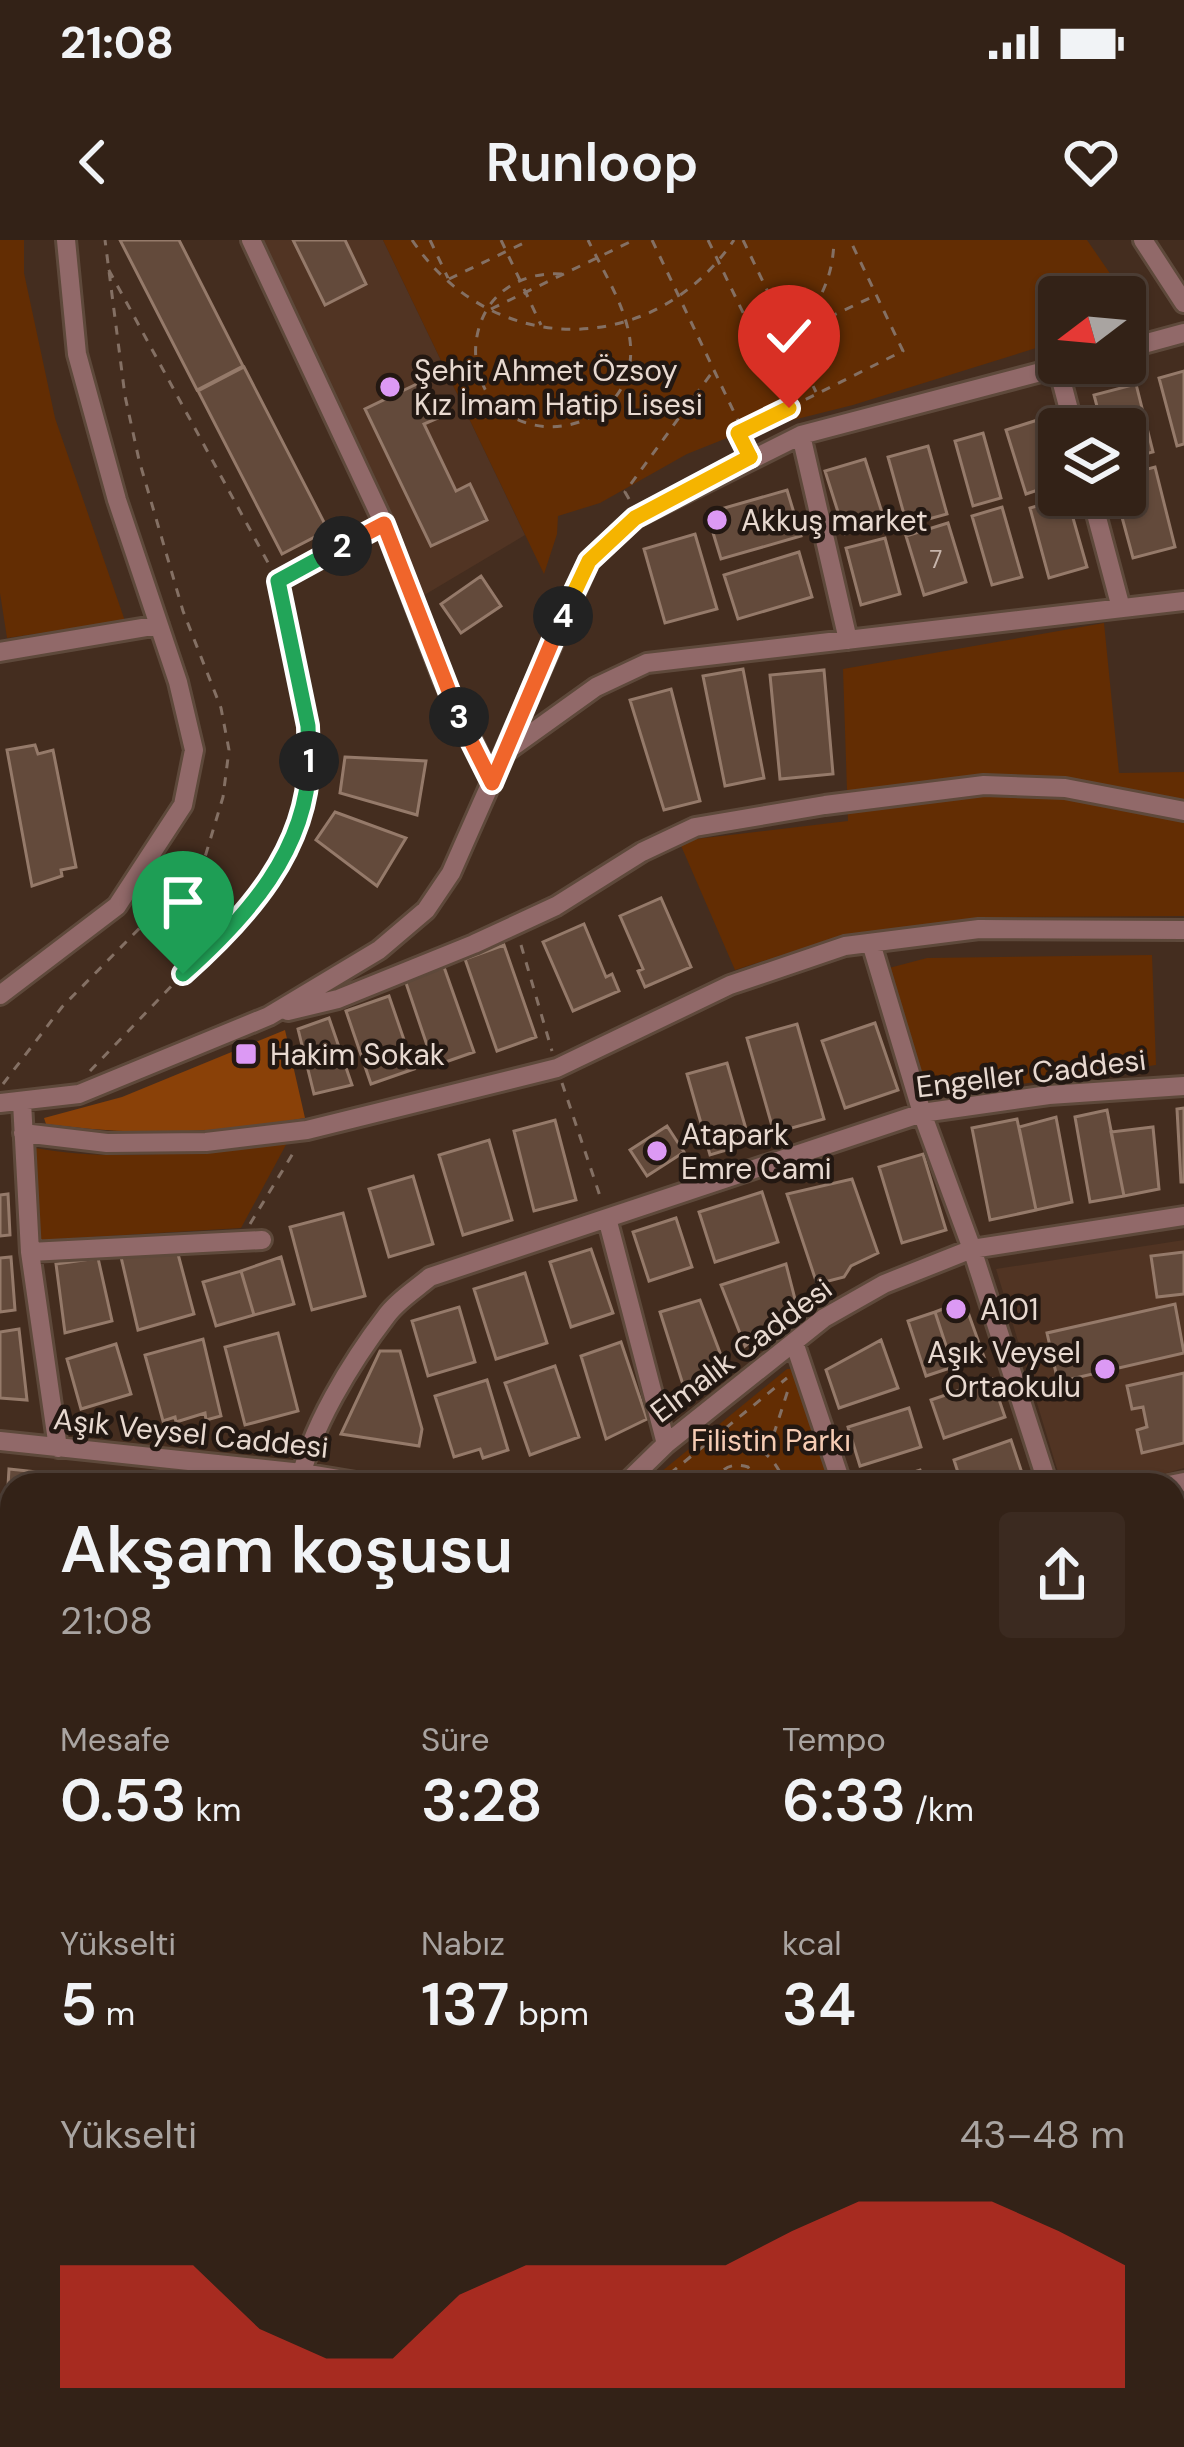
<!DOCTYPE html>
<html lang="tr">
<head>
<meta charset="utf-8">
<style>
	:root { --surface:#332217; --page:#3b2a20; --text:#f1f3f6; --muted:#a9a4a1; --line:#4e3f36; --accent:#d93025 }
	body { margin:0; font-family:"DM Sans",sans-serif; background:var(--page); color:var(--text); height:100vh; display:flex; flex-direction:column; font-size:45px; white-space:nowrap }
	* { box-sizing:border-box; margin:0 }
	p { font-size:39px; color:var(--muted) }
	.icon { flex:none; width:66px; height:66px; fill:none; stroke:currentColor; stroke-width:2; stroke-linecap:round; stroke-linejoin:round }
	.map { position:relative; flex:1; overflow:hidden }
	.side { position:absolute; left:0px; top:1233px; width:1185px; height:975px; display:flex; flex-direction:column; background:var(--surface); border-radius:36px 36px 0 0; box-shadow:0 3px 9px #0004,0 0 0 3px var(--line) }
	.side>* { flex:none }
	.needle { width:78px; rotate:254deg }
	.fabs { position:absolute; left:1038px; top:36px; display:grid; gap:24px }
	.fabs a { display:grid; place-items:center; width:108px; height:108px; border-radius:12px; background:var(--surface); box-shadow:0 3px 9px #0004,0 0 0 3px var(--line); font-size:60px }
	.pin { position:absolute; display:grid; place-items:center; width:102px; height:102px; color:#fff; margin:-123px -51px; border-radius:50% 50% 50% 0; rotate:-45deg; box-shadow:0 0 12px #0007 }
	.pin .icon { rotate:45deg }
	.km { position:absolute; width:60px; height:60px; margin:-30px; border-radius:50%; background:#222; color:#fff; font-size:33px; line-height:60px; text-align:center }
	.round { display:grid; place-items:center; flex:none; width:126px; height:126px; border-radius:12px; background:var(--page) }
	.summary { display:flex; align-items:center; justify-content:space-between; height:204px; padding:0 60px }
	h1 { font-size:66px; font-weight:600; line-height:90px }
	.metrics { display:grid; grid-template-columns:repeat(3,1fr); gap:18px; height:204px; padding:12px 60px }
	.metrics div { display:grid; align-content:center }
	.metrics b { font-size:60px; font-weight:600 }
	.metrics small { font-size:33px; font-weight:400 }
	.metrics p { font-size:33px }
	.chart { height:336px; padding:24px 60px }
	.chart p { display:flex; justify-content:space-between }
	.chart svg { width:100%; height:216px; margin-top:12px; fill:var(--accent); opacity:.7 }
	.status { display:flex; justify-content:space-between; align-items:center; height:84px; padding:0 60px; background:var(--surface); direction:ltr }
	.status svg { height:33px; fill:currentColor }
	header { display:flex; justify-content:space-between; align-items:center; height:156px; padding:0 60px; background:var(--surface); font-size:54px; font-weight:600 }
	.map>svg:first-child { display:block }
	.built { fill:#513423 }
	.green { fill:#632d03 }
	.forest { fill:#8a4108 }
	.building { fill:#634a3b; stroke:#957a6a; stroke-width:3 }
	.lines { fill:none; stroke-linecap:round; stroke-linejoin:round }
	.minor-casing { stroke:#5e493b; stroke-width:24 }
	.path { stroke:#847064; stroke-width:3; stroke-dasharray:9 9; stroke-linecap:butt }
	.minor { stroke:#916969; stroke-width:18 }
	.split-1-casing { stroke:#fff; stroke-width:24 }
	.split-2-casing { stroke:#fff; stroke-width:24 }
	.split-3-casing { stroke:#fff; stroke-width:24 }
	.split-4-casing { stroke:#fff; stroke-width:24 }
	.split-5-casing { stroke:#fff; stroke-width:24 }
	.split-6-casing { stroke:#fff; stroke-width:24 }
	.split-1 { stroke:#22a559; stroke-width:15 }
	.split-2 { stroke:#22a559; stroke-width:15 }
	.split-3 { stroke:#f0652b; stroke-width:15 }
	.split-4 { stroke:#f0652b; stroke-width:15 }
	.split-5 { stroke:#f5b400; stroke-width:15 }
	.split-6 { stroke:#f5b400; stroke-width:15 }
	.poi-dot { fill:#dc99f4; stroke:#231812; stroke-width:4.5 }
	.labels { text-anchor:middle; dominant-baseline:central; stroke-width:9; stroke-linejoin:round; paint-order:stroke }
	.number-label { font-size:24px; fill:#c7b5ab }
	.poi-label { font-size:30px; fill:#e8d9d0; stroke:#231812; text-anchor:start }
	.street-label { font-size:30px; fill:#e8d9d0; stroke:#231812 }
	.park-label { font-size:30px; fill:#f6ccb4; stroke:#231812 }
</style>
</head>
<body>
<div class="status"><b>21:08</b><svg viewBox="0 0 49 12"><path d="M0 12V9h3v3zM5 12V6h3v6zM10 12V3h3v9zM15 12V0h3v12zM26 1h20v11H26zM47 4h2v5h-2z"/></svg></div>
<header><svg class="icon" aria-label="back" viewBox="0 0 24 24"><path d="M15 5l-7 7 7 7"/></svg>Runloop<svg class="icon" aria-label="heart" viewBox="0 0 24 24"><path d="M12 20l-8-8c-3-5 5-10 8-4 3-6 11-1 8 4z"/></svg></header>
<div class="map">
<svg width="1184" height="2207" viewBox="0 0 1184 2207">
	<rect width="100%" height="100%" fill="#442d1f"/>
	<path class="built" d="M259,0H383L525,295L421,357Z
		M1184,1000V1228L1126,1245H1062L996,1029Z"/>
	<path class="green" d="M0,0H24V33L55,178L125,381L7,398L0,353Z
		M383,0H1087L1120,48L1133,41L1144,62L1143,75L1125,82V57H1059V101L853,165L737,194L687,214L600,263L558,276L557,294L544,334Z
		M1104,383L1119,533L1184,532V676L1005,677L846,695L735,730L679,601L848,581L843,429Z
		M1152,715L1156,825L928,857L889,728L927,718Z
		M288,901L241,988L41,1000L35,908C120,923 203,911 288,901Z
		M787,1129H796L835,1245H645Z
		M1175,1709L1184,1714V1872L1173,1869Z"/>
	<path class="forest" d="M285,790L305,878C215,894 136,896 46,884L44,878L122,857Z"/>
	<path class="building" d="M120,0H179L243,126L197,150Z
		M293,0H345L366,44L325,65Z
		M244,127L328,290L282,314L198,151Z
		M1184,131V204L1177,206L1159,138Z
		M421,142L438,178L424,184L456,251L470,244L487,280L431,306L365,169Z
		M1136,144L1153,212L1125,219V189H1103L1094,155Z
		M1047,177L1059,215V243L1026,254L1006,190Z
		M983,193L1001,258L973,266L955,201Z
		M928,206L947,274L907,285L888,217Z
		M865,219L885,282L845,294L825,231Z
		M1155,227L1175,307L1133,318L1116,255H1125V235Z
		M787,250L801,296L721,319L707,273Z
		M1067,257L1087,327L1049,338L1030,268Z
		M1002,267L1022,337L992,345L972,276Z
		M948,283L966,342L924,355L906,296Z
		M695,294L717,369L665,383L644,309Z
		M885,298L900,354L861,365L846,308Z
		M799,312L812,357L738,379L724,335Z
		M481,336L501,366L461,393L441,364Z
		M743,429L764,538L725,546L703,436Z
		M824,430L833,534L780,539L770,435Z
		M671,449L700,561L664,570L630,460Z
		M35,505L38,514L53,510L76,627L61,630L62,636L32,646L7,510Z
		M345,517L426,521L417,575L340,553Z
		M335,572L406,598L377,646L316,600Z
		M661,658L691,727L645,747L638,731L643,729L620,676Z
		M584,684L606,737L612,734L619,751L573,771L543,702Z
		M504,705L536,797L497,811L465,719Z
		M444,727L474,812L434,826L405,740Z
		M389,756L414,829L371,844L346,771Z
		M329,778L352,845L314,854L298,789Z
		M875,783L898,850L845,868L822,801Z
		M797,784L824,879L774,893L747,798Z
		M727,823L750,903L710,915L687,834Z
		M1184,868V942H1181L1177,869Z
		M1107,870L1124,956L1090,962L1075,877Z
		M1056,877L1072,962L1036,970L1019,887Z
		M1017,879L1036,970L990,980L972,888Z
		M555,880L576,960L534,971L514,891Z
		M667,886L684,912L647,936L630,910Z
		M1153,887L1159,949L1124,956L1111,892Z
		M489,900L512,980L463,995L439,915Z
		M923,914L946,990L902,1003L879,927Z
		M413,936L433,1004L389,1017L369,949Z
		M852,939L878,1013L851,1026L844,1037L817,1044L787,954Z
		M762,952L778,1002L715,1022L699,972Z
		M8,954L10,995L0,996V955Z
		M343,973L365,1056L312,1070L290,987Z
		M676,978L692,1027L649,1041L633,992Z
		M591,1009L613,1073L571,1087L550,1022Z
		M1184,1012V1054L1157,1057L1151,1016Z
		M178,1014L194,1074L138,1090L121,1017Z
		M11,1017L15,1070L0,1072V1018Z
		M281,1017L294,1064L254,1075L241,1031Z
		M98,1018L112,1081L65,1093L56,1024Z
		M786,1024L797,1067L745,1106L721,1045Z
		M241,1031L254,1075L216,1086L203,1042Z
		M525,1033L547,1103L496,1119L474,1049Z
		M700,1060L725,1126L685,1151L660,1072Z
		M964,1061L984,1117L953,1127L935,1072Z
		M1175,1064L1184,1113L1058,1142L1047,1093Z
		M459,1067L475,1122L428,1136L412,1081Z
		M935,1072L953,1127L926,1136L908,1081Z
		M19,1089L27,1160L0,1158V1092Z
		M278,1093L298,1171L245,1185L225,1107Z
		M203,1099L221,1176L206,1180L205,1173L176,1182L175,1177L163,1181L145,1115Z
		M881,1100L898,1148L839,1168L826,1130Z
		M621,1102L647,1179L606,1199L581,1116Z
		M116,1104L131,1154L81,1169L67,1119Z
		M380,1111H400L422,1189L419,1206L341,1194Z
		M555,1126L579,1197L530,1215L505,1143Z
		M1184,1133V1203L1142,1213L1137,1190L1147,1187L1143,1167L1132,1169L1127,1146Z
		M992,1139L1005,1177L944,1198L931,1160Z
		M487,1140L508,1210L483,1218L480,1209L454,1217L435,1156Z
		M909,1168L921,1207L860,1226L848,1187Z
		M1011,1200L1026,1245H962L954,1220Z
		M9,1229L66,1235V1245H12V1296H5Z
		M920,1230L925,1245H872Z
		M2,1331H12V1389L0,1388Z
		M1184,1367V1441L1173,1444V1371Z
		M2,1427H12V1512H11Z
		M1184,1583V1630L1173,1626V1586Z
		M12,1759V1819L0,1822V1761Z
		M12,1844V1916L5,1917L0,1911V1846Z
		M1173,1895L1184,1899V1938L1173,1972Z
		M0,2003L12,2009V2029L6,2043L0,2040Z
		M1184,2071V2121L1173,2124V2074Z
		M8,2158L12,2159V2196H47L43,2207H0V2186Z
		M211,2196H231L268,2202L267,2207H209Z
		M547,2196H611L612,2207H548Z
		M750,2196H813L812,2207H750Z
		M853,2196H902L904,2207H855Z
		M949,2196H998L1000,2207H952Z"/>
	<g class="lines">
		<g class="minor-casing">
			<path id="minor" d="M251,0L384,284L443,439L492,543
				M1143,0L1184,63
				M1125,109L1184,93
				M1058,128L1074,189
				M801,195L848,400
				M1091,255L1121,368
				M0,412L159,385
				M504,513L596,447L647,423L1184,361
				M871,703L922,873L972,1009L1048,1245
				M0,755L117,666L183,565L194,510L178,442L117,260L77,114L66,0
				M288,771L338,759L474,704L556,666L642,612L695,587L825,565L984,545L1065,548L1184,571
				M22,862L30,1012L58,1208
				M0,863L79,854L269,776L379,710L426,670L451,633L589,321L635,278L801,195L1075,123
				M23,893L107,903L206,902L307,890L557,828L730,745L845,706L979,689L1184,690
				M607,978L666,1204
				M30,1012L262,1000
				M794,1102L842,1245
				M0,1201L302,1233L374,1245
				M300,1245C307,1192 354,1118 387,1075C398,1060 416,1049 430,1037L922,873L1049,855L1184,846
				M624,1245L666,1204L824,1078L884,1044L972,1009L1184,976
				M1169,1245L1184,1242
				M0,1404H12
				M1173,1482L1184,1478
				M0,1648L12,1647
				M1173,1696L1182,1680
				M1173,1878L1184,1881
				M0,1959L12,1962
				M1173,2022H1184
				M0,2113L12,2083
				M521,2196L522,2207
				M728,2196L729,2207
				M933,2196L934,2207
				M187,2207L189,2196"/>
		</g>
		<path class="path" d="M412,0C492,119 653,119 734,0
			M430,0L448,38
			M501,0L541,85
			M652,0L742,189
			M708,0L788,166
			M743,0L816,152
			M562,34C534,32 506,42 489,66C479,81 474,101 476,119C488,224 649,200 629,94C623,62 602,29 588,0
			M449,39L530,0
			M491,69L634,0
			M796,93L874,56
			M790,95C818,68 833,40 834,0
			M744,206L738,193L903,111L850,0
			M629,259L625,252L713,131
			M280,340L366,293
			M521,705L552,811
			M90,831L183,734L234,689L266,644L295,591L305,561L309,528L307,486L278,341L105,23
			M562,843L601,959
			M3,844L62,767L186,641L205,617L223,557L229,510L221,468L183,371L139,220L125,156L105,0
			M250,984L295,910
			M709,1203C752,1206 768,1202 786,1245
			M768,1212L789,1147
			M656,1245L787,1138
			M715,1245C719,1228 732,1222 748,1227L759,1243
			M762,1245L819,1238
			M1173,1724L1180,1713
			M1173,1772L1184,1780
			M1173,1808L1184,1786
			M1173,1819L1184,1839"/>
		<use href="#minor" class="minor"/>
	</g>
	<g class="lines">
		<g class="split-1-casing">
			<path id="split-1" d="M183,734C246,678 308,610 309,521"/>
		</g>
		<g class="split-2-casing">
			<path id="split-2" d="M309,521L308,486L278,341L342,306"/>
		</g>
		<g class="split-3-casing">
			<path id="split-3" d="M342,306L384,284L459,477"/>
		</g>
		<g class="split-4-casing">
			<path id="split-4" d="M459,477L492,543L563,376"/>
		</g>
		<g class="split-5-casing">
			<path id="split-5" d="M563,376L589,321L635,278L750,217"/>
		</g>
		<g class="split-6-casing">
			<path id="split-6" d="M750,217L738,193L789,168"/>
		</g>
		<use href="#split-1" class="split-1"/>
		<use href="#split-2" class="split-2"/>
		<use href="#split-3" class="split-3"/>
		<use href="#split-4" class="split-4"/>
		<use href="#split-5" class="split-5"/>
		<use href="#split-6" class="split-6"/>
	</g>
	<g class="poi-dot">
		<circle cx="390" cy="147" r="12"/>
		<circle cx="717" cy="280" r="12"/>
		<rect x="234" y="802" width="24" height="24" rx="6"/>
		<circle cx="657" cy="911" r="12"/>
		<circle cx="956" cy="1069" r="12"/>
		<circle cx="1105" cy="1129" r="12"/>
	</g>
	<g class="labels">
		<g class="number-label">
			<text x="936" y="319">7</text>
		</g>
		<g class="poi-label">
			<text x="414" y="130">Şehit Ahmet Özsoy<tspan x="414" dy="34">Kız İmam Hatip Lisesi</tspan></text>
			<text x="741" y="280">Akkuş market</text>
			<text x="270" y="814">Hakim Sokak</text>
			<text x="681" y="894">Atapark<tspan x="681" dy="34">Emre Cami</tspan></text>
			<text x="980" y="1069">A101</text>
			<text x="1081" y="1112" text-anchor="end">Aşık Veysel<tspan x="1081" dy="34">Ortaokulu</tspan></text>
		</g>
		<g class="street-label">
			<text transform="translate(1031 833) rotate(-7)">Engeller Caddesi</text>
			<text transform="translate(741 1110) rotate(-37)">Elmalık Caddesi</text>
			<text transform="translate(191 1193) rotate(6)">Aşık Veysel Caddesi</text>
		</g>
		<g class="park-label">
			<text x="771" y="1200">Filistin Parkı</text>
		</g>
	</g>
</svg>
<div class="fabs">
<a><svg class="needle" viewBox="-14 -14 28 28"><path d="M0-13l5 13h-10z" fill="#e53935"/><path d="M0 13l5-13h-10z" fill="#a9a4a1"/></svg></a>
<a><svg class="icon" aria-label="layers" viewBox="0 0 24 24"><path d="M12 4l9 5-9 5-9-5zM3 14l9 5 9-5"/></svg></a>
</div>
<div class="pin" style="left:183px;top:734px;background:#1e9e55"><svg class="icon" aria-label="arrive" viewBox="0 0 24 24"><path d="M6 21V4h12l-3 4 3 4H6"/></svg></div>
<div class="pin" style="left:789px;top:168px;background:#d93025"><svg class="icon" aria-label="check" viewBox="0 0 24 24"><path d="M5 12l5 5 9-10"/></svg></div>
<b class="km" style="left:309px;top:521px">1</b>
<b class="km" style="left:342px;top:306px">2</b>
<b class="km" style="left:459px;top:477px">3</b>
<b class="km" style="left:563px;top:376px">4</b>
<section class="side">
<div class="summary"><div><h1>Akşam koşusu</h1><p>21:08</p></div><a class="round"><svg class="icon" aria-label="share" viewBox="0 0 24 24"><path d="M12 15V3M7 8l5-5 5 5M5 13v7h14v-7"/></svg></a></div>
<div class="metrics">
<div><p>Mesafe</p><b>0.53<small> km</small></b></div>
<div><p>Süre</p><b>3:28</b></div>
<div><p>Tempo</p><b>6:33<small> /km</small></b></div>
</div>
<div class="metrics">
<div><p>Yükselti</p><b>5<small> m</small></b></div>
<div><p>Nabız</p><b>137<small> bpm</small></b></div>
<div><p>kcal</p><b>34</b></div>
</div>
<div class="chart"><p><span>Yükselti</span>43–48 m</p>
<svg viewBox="0 0 160 44" preserveAspectRatio="none"><path d="M0 44V19L10 19L20 19L30 32L40 38L50 38L60 25L70 19L80 19L90 19L100 19L110 12L120 6L130 6L140 6L150 12L160 19V44z"/></svg>
</div>
</section>
</div>
</body>
</html>
